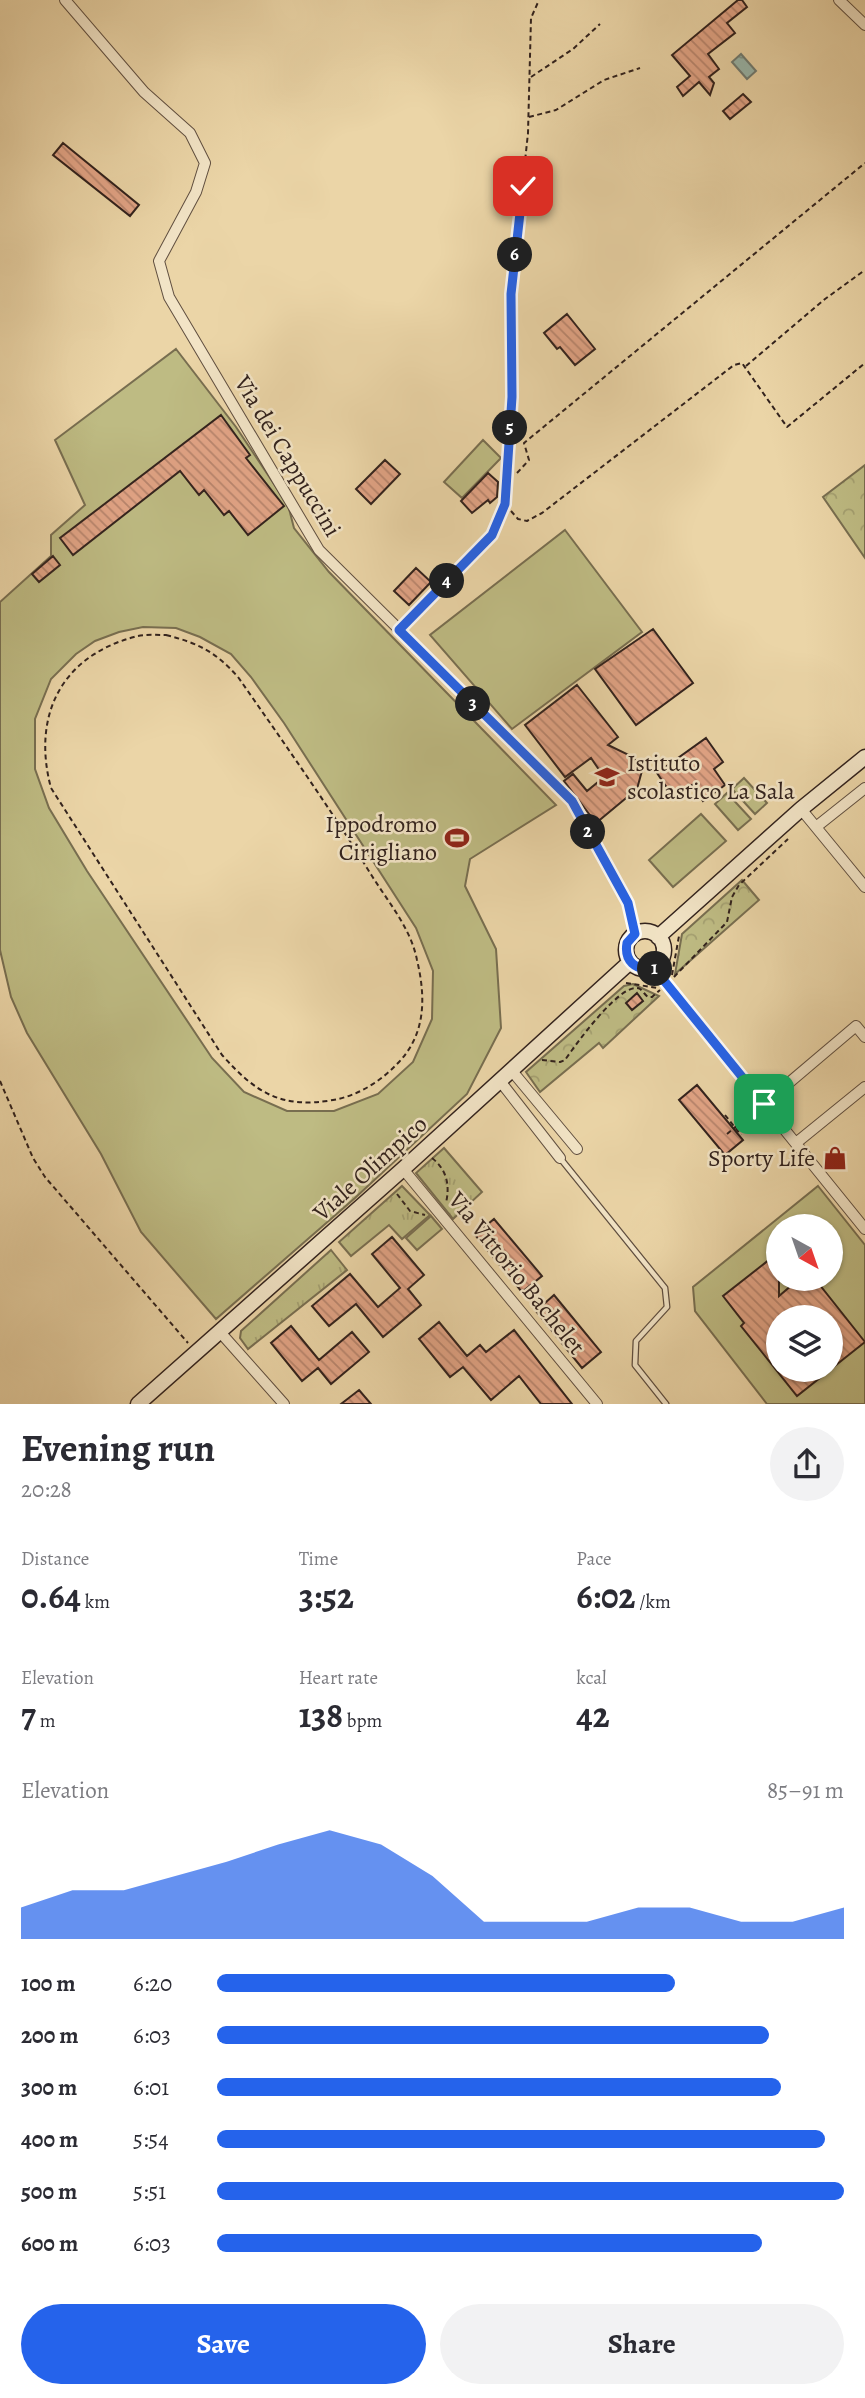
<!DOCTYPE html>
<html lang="en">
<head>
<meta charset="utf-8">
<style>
	:root { --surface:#fff; --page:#f2f2f3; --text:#2b2b33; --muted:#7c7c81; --accent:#2563eb }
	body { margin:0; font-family:Alegreya,serif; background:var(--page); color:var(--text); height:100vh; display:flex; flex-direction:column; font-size:26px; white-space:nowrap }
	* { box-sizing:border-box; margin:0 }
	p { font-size:23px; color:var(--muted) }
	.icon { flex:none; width:38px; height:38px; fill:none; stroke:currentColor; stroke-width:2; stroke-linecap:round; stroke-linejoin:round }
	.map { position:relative; height:1404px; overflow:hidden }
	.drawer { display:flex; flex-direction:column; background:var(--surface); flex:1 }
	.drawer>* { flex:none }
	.needle { width:46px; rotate:140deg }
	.buttons { position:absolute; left:766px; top:1214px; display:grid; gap:14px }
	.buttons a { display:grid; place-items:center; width:77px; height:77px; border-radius:50%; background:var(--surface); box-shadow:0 2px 5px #0004; font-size:35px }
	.pin { position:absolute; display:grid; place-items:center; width:60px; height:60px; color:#fff; margin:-30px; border-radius:14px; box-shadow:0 4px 10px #0006 }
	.km { position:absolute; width:35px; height:35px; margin:-18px; border-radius:50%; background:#222; color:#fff; font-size:19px; line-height:35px; text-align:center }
	.round { display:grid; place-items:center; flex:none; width:74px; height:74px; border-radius:37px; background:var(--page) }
	.overview { display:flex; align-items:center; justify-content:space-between; height:119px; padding:0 21px }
	h1 { font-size:38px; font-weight:600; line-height:52px }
	.figures { display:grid; grid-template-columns:repeat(3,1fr); gap:10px; height:119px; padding:7px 21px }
	.figures div { display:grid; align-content:center }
	.figures b { font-size:35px; font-weight:600 }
	.figures small { font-size:19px; font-weight:400 }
	.figures p { font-size:19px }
	.chart { height:196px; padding:14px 21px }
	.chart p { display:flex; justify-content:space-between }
	.chart svg { width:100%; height:126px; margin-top:7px; fill:var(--accent); opacity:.7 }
	.button { display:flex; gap:14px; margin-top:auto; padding:14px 21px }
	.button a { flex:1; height:80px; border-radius:42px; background:var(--accent); color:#fff; font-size:28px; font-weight:600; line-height:80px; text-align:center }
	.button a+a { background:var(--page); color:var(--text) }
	ul { padding:0 21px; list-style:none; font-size:23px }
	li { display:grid; grid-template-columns:112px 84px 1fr; align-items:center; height:52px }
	li i { height:18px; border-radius:9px; background:var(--accent) }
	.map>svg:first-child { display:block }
	.grass { fill:url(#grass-tufts); stroke:#786e50; stroke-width:2 }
	.forest { fill:url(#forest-crowns); stroke:#786e50; stroke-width:2 }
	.pitch { fill:#bebb83; stroke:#786e50; stroke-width:2; fill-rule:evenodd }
	.water { fill:url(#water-ripples); stroke:#707c73; stroke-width:2 }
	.building { fill:url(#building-back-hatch); stroke:#32221d; stroke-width:2 }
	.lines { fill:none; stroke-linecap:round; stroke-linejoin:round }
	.service-casing { stroke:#604f40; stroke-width:7 }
	.minor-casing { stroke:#604f40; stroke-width:12 }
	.secondary-casing { stroke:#32221d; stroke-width:17 }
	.path { stroke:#32221d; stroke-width:2; stroke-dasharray:5 3.5; stroke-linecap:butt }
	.service { stroke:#f2e4c6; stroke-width:4.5 }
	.minor { stroke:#f2e4c6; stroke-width:10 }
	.secondary { stroke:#f2e4c6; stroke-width:14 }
	.route-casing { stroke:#fff; stroke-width:14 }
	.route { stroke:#2563eb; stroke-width:9 }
	.labels { text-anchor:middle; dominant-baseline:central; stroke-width:5; stroke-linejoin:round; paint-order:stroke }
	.street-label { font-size:24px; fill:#32221d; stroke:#f2e4c6 }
	.poi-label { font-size:24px; fill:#32221d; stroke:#f2e4c6; text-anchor:end }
</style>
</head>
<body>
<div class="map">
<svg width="865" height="1404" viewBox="0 0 865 1404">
	<defs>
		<pattern id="grass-tufts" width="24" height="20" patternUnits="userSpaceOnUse" patternTransform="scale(1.75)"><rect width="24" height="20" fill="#bebb83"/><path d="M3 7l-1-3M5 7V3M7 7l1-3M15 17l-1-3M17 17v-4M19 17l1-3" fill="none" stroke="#a4a071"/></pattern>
		<pattern id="forest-crowns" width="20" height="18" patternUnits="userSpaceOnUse" patternTransform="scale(1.75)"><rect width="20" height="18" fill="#bebb83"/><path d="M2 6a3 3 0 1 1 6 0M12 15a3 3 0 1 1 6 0" fill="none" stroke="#a4a071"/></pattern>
		<pattern id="water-ripples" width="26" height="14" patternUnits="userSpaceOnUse" patternTransform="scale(1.75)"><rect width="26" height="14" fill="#99b8ad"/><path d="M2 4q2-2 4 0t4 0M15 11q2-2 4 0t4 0" fill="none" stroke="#7d958c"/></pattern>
		<pattern id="building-back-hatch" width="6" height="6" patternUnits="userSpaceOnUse" patternTransform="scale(1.75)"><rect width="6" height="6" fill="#e2a486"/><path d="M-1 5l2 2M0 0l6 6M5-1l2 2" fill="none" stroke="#b8856d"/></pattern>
	</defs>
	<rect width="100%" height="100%" fill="#ebd5a7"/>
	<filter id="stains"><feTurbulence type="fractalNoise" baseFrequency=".00286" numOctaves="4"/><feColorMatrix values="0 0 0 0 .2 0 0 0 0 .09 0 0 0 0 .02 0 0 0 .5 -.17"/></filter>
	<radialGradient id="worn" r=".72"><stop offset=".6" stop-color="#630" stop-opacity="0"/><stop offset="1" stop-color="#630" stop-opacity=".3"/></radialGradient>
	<path class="grass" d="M444,1148L482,1192L453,1219L416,1173Z
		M402,1186L430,1215L402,1239L389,1225L351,1256L339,1242Z
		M331,1250L347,1270L248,1349L240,1338L241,1331Z"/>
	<path class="forest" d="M865,465V558L823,497Z
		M742,880L759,900L675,974L682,934Z
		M633,984L659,996L603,1048L599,1043L540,1092L526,1072L624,986Z"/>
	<path class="pitch" d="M176,349L236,427L288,505L294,528L329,572L556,805L470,859L465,886L496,949L501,1028L467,1094L355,1198L216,1319L141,1232L101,1154L27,1033L11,997L0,950V602L51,556V535L85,505L55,440ZM143,627L176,628L200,637L231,654L251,677L284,723L416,928L433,971L432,1019L413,1062L378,1094L334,1111H287L244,1092L212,1058L87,871L49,808L35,769V719L51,679L76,654L95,641L119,632Z
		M483,440L501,458L462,498L444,482Z
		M565,530L642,632L512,729L430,635Z
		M744,778L767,803L755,814L732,789Z
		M727,793L751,819L738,830L715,804Z
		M701,814L726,841L673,887L649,860Z
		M818,1186L865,1245V1404H767L695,1311L693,1287ZM779,1227H831V1279H779ZM779,1318H831V1370H779Z
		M431,1216L442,1229L417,1250L406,1238Z"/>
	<path class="water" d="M741,54L756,71L747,79L732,62Z"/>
	<path class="building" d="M738,0H742L747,7L727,23L735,33L708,54L719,69L709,77L714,83L710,95L699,82L683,96L677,87L690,76L672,55Z
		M743,94L751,102L730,119L723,111Z
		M63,143L139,205L130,216L53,155Z
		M567,314L595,349L575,365L560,347L557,349L544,333Z
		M221,415L250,455L246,458L284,506L248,535L229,511L224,515L204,490L199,495L180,471L73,555L60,538Z
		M385,460L400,474L371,504L356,489Z
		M488,473L498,482L497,497L490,503L488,500L472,513L461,501Z
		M53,556L60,565L39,582L32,574Z
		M416,568L431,582L409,605L394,591Z
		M653,629L693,683L636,725L595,669Z
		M577,685L618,737L608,745L631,756L643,767L637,789L596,823L564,781L573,774L587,791L604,777L591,758L565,777L525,725Z
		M706,738L723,762L714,769L725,785L703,801L692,785L674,798L657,773Z
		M637,993L643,1001L632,1010L626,1003Z
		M697,1085L743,1140L725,1155L679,1100Z
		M494,1219L542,1276L522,1292L475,1235Z
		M392,1237L424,1275L408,1289L421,1305L383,1337L356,1304L329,1326L312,1306L350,1274L378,1307L400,1288L372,1254Z
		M779,1252V1296L799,1279H815L865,1342L831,1369V1318H779V1370H830L797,1396L741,1326L744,1323L723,1296Z
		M554,1295L601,1352L582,1368L536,1311Z
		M439,1322L467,1356L480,1345L486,1352L514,1330L572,1404H541L519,1376L491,1400L463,1367L450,1377L419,1339Z
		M291,1326L319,1360L352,1332L369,1352L331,1384L318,1368L302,1381L271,1343Z
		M359,1390L371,1404H341Z"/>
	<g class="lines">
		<g class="service-casing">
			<path id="service" d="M560,1158L665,1288L667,1307L636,1341L635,1365L666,1404"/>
		</g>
		<g class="minor-casing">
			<path id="minor" d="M65,0L144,92L190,133L205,163L196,192L159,261L169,297L319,550L572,801L628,903L635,934
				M839,0L865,25
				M399,630L476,552
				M801,809L865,887
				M816,827L865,788
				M653,967L865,1229
				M512,1071L577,1149
				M500,1081L560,1158
				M764,1104L856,1026L865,1037
				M796,1143L865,1087
				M403,1169L597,1404
				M220,1332L284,1404"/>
		</g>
		<g class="secondary-casing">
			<path id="secondary" d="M626 950a19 19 0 1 1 38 0a19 19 0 1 1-38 0Z
				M658,937L801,809L865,757
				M138,1404L403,1169L630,962"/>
		</g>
		<path class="path" d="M531,77L573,49L600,24
			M529,117L556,110L604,80L640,68
			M746,366L825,299L865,270
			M517,473L529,460L524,443L865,163
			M511,511L518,519L527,521L542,513L734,365L742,363L787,427L865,363
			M484,544L492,535L505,504L512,397L511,294L528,133L531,18L539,0
			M166,635C198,643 216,652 238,677C284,743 330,808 372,876C389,903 411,929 417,960C426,998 426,1035 397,1064C380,1082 357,1096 333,1100C281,1109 256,1093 222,1055L51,788C32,717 60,657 134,637C144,634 156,635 166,635Z
			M672,975L679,936
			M674,977L727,922L732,897L739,885L788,839
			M626,983L658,988
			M542,1060L560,1062L565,1060C574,1047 622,979 640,989C643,991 645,995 648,997H652L660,990
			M0,1081L33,1158L45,1177L188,1343
			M725,1115L741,1135
			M727,1134L756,1110
			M432,1158C447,1170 450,1185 446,1203
			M397,1194L410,1211L425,1215"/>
		<use href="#service" class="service"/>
		<use href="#minor" class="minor"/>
		<use href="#secondary" class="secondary"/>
	</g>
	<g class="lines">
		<g class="route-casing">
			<path id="route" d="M523,186L511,294L512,397L505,504L492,535L399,630L572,801L628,903L635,934L627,943C624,960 635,972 653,967L764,1104"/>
		</g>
		<use href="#route" class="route"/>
	</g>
	<defs>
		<g id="school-bare" transform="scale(1.89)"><path d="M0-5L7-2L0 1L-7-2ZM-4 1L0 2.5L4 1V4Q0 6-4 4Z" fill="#8f2418" stroke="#f2e4c6" stroke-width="2.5" paint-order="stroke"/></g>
		<g id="stadium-bare" transform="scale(1.89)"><path d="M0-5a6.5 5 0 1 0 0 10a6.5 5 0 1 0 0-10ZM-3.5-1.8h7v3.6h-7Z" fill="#8f2418" stroke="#f2e4c6" stroke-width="2.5" paint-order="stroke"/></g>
		<g id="shop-bare" transform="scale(1.89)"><path d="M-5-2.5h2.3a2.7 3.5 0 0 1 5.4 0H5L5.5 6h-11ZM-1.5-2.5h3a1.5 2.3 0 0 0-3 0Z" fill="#8f2418" stroke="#f2e4c6" stroke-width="2.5" paint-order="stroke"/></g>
	</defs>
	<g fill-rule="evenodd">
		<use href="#school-bare" x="607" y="777"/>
		<use href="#stadium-bare" x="457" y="838"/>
		<use href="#shop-bare" x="835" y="1158"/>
	</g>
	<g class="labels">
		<g class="street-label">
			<text transform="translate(288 456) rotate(59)">Via dei Cappuccini</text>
			<text transform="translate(370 1168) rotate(-42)">Viale Olimpico</text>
			<text transform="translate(517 1273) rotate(51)">Via Vittorio Bachelet</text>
		</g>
		<g class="poi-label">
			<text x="627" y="763" text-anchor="start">Istituto<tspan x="627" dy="28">scolastico La Sala</tspan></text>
			<text x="437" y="824">Ippodromo<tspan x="437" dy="28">Cirigliano</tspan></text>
			<text x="815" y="1158">Sporty Life</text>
		</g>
	</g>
	<rect width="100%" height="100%" filter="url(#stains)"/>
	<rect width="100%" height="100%" fill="url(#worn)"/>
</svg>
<div class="buttons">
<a><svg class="needle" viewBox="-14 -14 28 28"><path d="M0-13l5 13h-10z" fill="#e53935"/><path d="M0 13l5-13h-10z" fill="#7c7c81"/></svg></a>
<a><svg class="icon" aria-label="layers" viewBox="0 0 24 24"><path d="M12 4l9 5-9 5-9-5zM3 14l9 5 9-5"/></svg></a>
</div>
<div class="pin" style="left:764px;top:1104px;background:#1e9e55"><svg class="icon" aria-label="arrive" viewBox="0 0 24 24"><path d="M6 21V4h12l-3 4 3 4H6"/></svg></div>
<div class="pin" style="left:523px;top:186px;background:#d93025"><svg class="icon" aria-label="check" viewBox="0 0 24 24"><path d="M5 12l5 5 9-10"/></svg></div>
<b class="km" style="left:655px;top:969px">1</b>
<b class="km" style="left:588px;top:832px">2</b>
<b class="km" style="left:473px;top:704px">3</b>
<b class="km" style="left:447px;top:581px">4</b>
<b class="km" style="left:510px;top:428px">5</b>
<b class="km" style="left:515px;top:255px">6</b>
</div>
<section class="drawer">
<div class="overview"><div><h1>Evening run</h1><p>20:28</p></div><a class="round"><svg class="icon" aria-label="share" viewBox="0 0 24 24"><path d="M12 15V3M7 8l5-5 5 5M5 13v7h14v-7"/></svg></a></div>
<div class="figures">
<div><p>Distance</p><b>0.64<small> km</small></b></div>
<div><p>Time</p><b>3:52</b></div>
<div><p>Pace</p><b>6:02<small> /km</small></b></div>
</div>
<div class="figures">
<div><p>Elevation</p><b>7<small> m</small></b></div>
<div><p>Heart rate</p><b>138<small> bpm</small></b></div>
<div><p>kcal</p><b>42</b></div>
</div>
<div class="chart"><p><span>Elevation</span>85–91 m</p>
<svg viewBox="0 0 160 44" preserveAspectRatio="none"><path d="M0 44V33L10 27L20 27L30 22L40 17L50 11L60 6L70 11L80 22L90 38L100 38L110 38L120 33L130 33L140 38L150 38L160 33V44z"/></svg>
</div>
<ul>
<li><b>100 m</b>6:20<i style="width:73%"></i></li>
<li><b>200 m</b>6:03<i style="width:88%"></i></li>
<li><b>300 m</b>6:01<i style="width:90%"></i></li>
<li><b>400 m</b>5:54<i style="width:97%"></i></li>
<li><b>500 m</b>5:51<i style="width:100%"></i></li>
<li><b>600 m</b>6:03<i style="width:87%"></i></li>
</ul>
<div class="button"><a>Save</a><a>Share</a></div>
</section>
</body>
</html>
